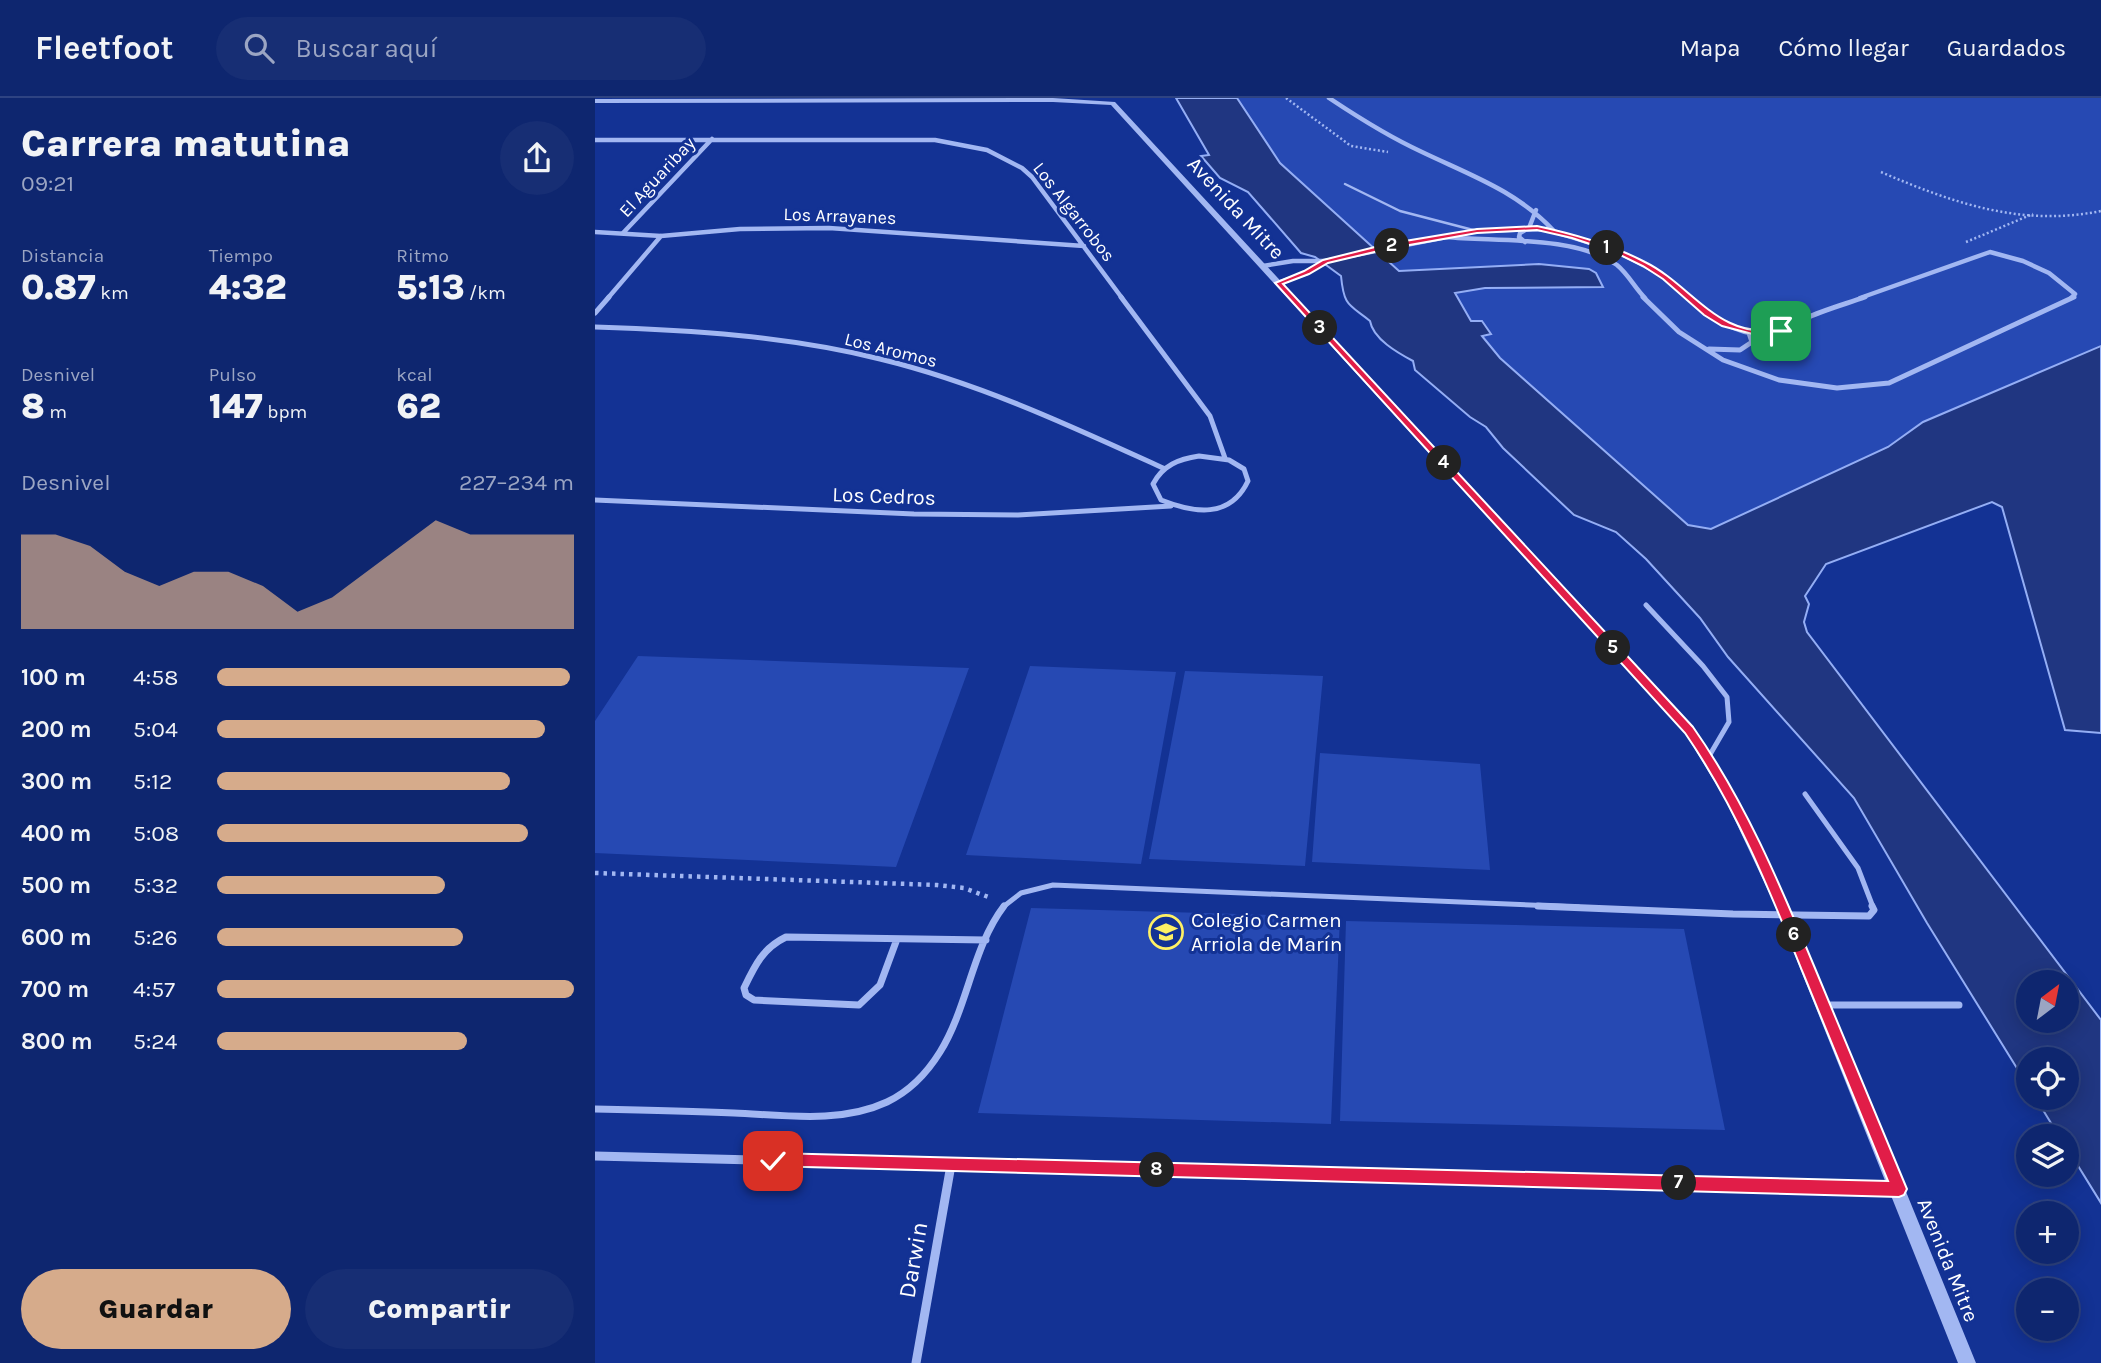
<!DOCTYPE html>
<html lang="es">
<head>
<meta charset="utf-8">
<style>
	:root { --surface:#0e266f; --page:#172e74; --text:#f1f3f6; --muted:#9ba5c3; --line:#2e4382; --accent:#d6ab8b }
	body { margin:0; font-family:Karla,sans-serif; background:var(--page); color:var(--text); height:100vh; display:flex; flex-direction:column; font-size:26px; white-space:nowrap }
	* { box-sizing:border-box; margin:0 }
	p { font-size:23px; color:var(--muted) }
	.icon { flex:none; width:38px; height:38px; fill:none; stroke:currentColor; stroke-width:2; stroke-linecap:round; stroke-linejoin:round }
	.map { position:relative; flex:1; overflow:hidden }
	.side { display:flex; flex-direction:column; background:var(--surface); width:595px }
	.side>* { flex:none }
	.needle { width:46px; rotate:32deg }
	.fabs { position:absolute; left:1421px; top:872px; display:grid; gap:14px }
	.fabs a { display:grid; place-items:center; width:63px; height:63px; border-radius:50%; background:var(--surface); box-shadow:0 4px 18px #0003,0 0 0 2px var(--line); font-size:35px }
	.pin { position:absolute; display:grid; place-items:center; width:60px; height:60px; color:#fff; margin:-30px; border-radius:14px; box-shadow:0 4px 10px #0006 }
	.km { position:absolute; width:35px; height:35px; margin:-18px; border-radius:50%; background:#222; color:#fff; font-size:19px; line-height:35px; text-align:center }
	.round { display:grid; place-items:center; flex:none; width:74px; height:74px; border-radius:37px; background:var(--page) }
	.overview { display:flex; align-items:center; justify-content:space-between; height:119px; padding:0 21px }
	h1 { font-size:38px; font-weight:800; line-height:52px }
	.metrics { display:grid; grid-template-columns:repeat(3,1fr); gap:10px; height:119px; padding:7px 21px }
	.metrics div { display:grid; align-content:center }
	.metrics b { font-size:35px; font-weight:800 }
	.metrics small { font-size:19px; font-weight:400 }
	.metrics p { font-size:19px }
	.chart { height:196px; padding:14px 21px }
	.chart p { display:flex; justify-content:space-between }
	.chart svg { width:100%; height:126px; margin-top:7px; fill:var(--accent); opacity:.7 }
	.button { display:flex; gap:14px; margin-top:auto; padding:14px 21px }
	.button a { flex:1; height:80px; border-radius:42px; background:var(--accent); color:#111; font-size:28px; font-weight:800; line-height:80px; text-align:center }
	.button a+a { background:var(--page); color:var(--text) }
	ul { padding:0 21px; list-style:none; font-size:23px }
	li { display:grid; grid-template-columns:112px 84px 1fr; align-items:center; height:52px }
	li i { height:18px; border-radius:9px; background:var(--accent) }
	header { display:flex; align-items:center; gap:42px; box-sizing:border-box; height:98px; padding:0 35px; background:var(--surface); border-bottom:2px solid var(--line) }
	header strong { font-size:33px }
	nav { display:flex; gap:38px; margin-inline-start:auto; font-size:24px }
	.search { width:490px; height:63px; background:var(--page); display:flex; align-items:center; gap:18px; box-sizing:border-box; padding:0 24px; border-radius:38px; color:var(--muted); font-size:26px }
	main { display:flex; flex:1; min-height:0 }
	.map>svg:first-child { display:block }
	.green { fill:#2649b3 }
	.water { fill:#203681; stroke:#94aef5; stroke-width:2; fill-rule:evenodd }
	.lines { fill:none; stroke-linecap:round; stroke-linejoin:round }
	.path-far1 { stroke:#a2b7f2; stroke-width:2.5; stroke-dasharray:2 2.5; stroke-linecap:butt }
	.path { stroke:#a2b7f2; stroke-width:4.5; stroke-dasharray:3.5 5; stroke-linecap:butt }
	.service-far2 { stroke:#a2b7f2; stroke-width:2.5 }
	.service-far1 { stroke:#a2b7f2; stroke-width:5 }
	.service { stroke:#a2b7f2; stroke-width:7 }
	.minor-far2 { stroke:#a2b7f2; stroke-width:4.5 }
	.minor-far1 { stroke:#a2b7f2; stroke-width:5 }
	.minor { stroke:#a2b7f2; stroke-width:9 }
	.tertiary { fill:#a2b7f2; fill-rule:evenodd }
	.route { fill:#e11d48; stroke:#fff; stroke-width:2 }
	.labels { text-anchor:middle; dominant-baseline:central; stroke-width:6; stroke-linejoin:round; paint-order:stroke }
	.far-street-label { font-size:18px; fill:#fff; stroke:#133294 }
	.street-label { font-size:21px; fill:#fff; stroke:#133294 }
	.poi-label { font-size:21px; fill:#fff; stroke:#133294; text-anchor:start }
	.near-street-label { font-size:24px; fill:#fff; stroke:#133294 }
</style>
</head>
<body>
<header>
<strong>Fleetfoot</strong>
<div class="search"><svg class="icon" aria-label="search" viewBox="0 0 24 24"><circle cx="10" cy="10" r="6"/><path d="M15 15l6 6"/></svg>Buscar aquí</div>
<nav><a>Mapa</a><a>Cómo llegar</a><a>Guardados</a></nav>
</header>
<main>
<section class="side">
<div class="overview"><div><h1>Carrera matutina</h1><p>09:21</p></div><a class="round"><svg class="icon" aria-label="share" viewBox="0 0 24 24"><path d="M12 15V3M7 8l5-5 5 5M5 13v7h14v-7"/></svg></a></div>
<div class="metrics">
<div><p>Distancia</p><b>0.87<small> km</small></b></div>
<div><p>Tiempo</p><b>4:32</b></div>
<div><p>Ritmo</p><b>5:13<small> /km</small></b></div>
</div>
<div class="metrics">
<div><p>Desnivel</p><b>8<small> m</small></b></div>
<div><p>Pulso</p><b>147<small> bpm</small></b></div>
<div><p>kcal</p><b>62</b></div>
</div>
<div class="chart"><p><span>Desnivel</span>227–234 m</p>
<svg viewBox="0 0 160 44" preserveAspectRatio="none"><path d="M0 44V11L10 11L20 15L30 24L40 29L50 24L60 24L70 29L80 38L90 33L100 24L110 15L120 6L130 11L140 11L150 11L160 11V44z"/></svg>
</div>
<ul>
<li><b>100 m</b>4:58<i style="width:99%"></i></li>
<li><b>200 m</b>5:04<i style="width:92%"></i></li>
<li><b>300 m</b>5:12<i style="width:82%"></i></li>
<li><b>400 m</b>5:08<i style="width:87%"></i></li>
<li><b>500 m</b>5:32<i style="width:64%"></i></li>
<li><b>600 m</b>5:26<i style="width:69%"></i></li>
<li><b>700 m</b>4:57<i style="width:100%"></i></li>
<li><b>800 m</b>5:24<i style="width:70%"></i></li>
</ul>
<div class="button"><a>Guardar</a><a>Compartir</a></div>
</section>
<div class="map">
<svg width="1506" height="1265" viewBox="0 0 1506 1265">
	<rect width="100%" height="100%" fill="#133294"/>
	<path class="green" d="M642,0H1506V248L1328,324L1293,349L1116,431L1093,427L905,260L887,238L895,236L888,223L876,224L860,194L994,171L944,166L804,173L685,65Z
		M43,558L374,570L301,769L0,755V623Z
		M435,568L581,574L546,766L371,757Z
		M590,573L728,578L710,768L554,761Z
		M725,655L885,666L895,772L717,764Z
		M436,810L745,819L736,1026L383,1015Z
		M751,823L1089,831L1130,1032L745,1023Z"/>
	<path class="water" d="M581,0H642L685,65L804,173L944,166L994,171L1001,175L1008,189L890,190L860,195L876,223H887L896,236L887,238L905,260L1093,427L1116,431L1293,349L1328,324L1506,248V635L1470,632L1407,409L1397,404L1231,466L1210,498L1214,506L1209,524L1212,534L1506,922V1105L1472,1050V1038H1464L1440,999H1472V961H1433V988L1332,825L1259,700L1133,559L1105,520L1051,461L1021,434L979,417L908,350L891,329L875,319L820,272L818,263C803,255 778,241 775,223C754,206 749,209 746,178L720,159L706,155L653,94L625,80L606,58L614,57ZM1433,884H1472V922H1433Z"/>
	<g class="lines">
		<path class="path-far1" d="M691,0L756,48L793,54
			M1286,74C1358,105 1426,129 1506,113
			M1371,144L1438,116"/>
		<path class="path" d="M0,775L342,787L369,790L396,800"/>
		<path class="service-far2" d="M750,86L805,113L882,133"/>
		<path class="service-far1" d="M1051,507L1108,568L1132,599L1134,624L1113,660
			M1210,696L1263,770L1278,809
			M408,809L426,795L458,787L984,809"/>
		<path class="service" d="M943,808L1138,816L1274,818L1279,812L1277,808
			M302,841L285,887L264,907L159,902L151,897L149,890C160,867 168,850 191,839L391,842
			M1228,907H1364
			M0,1011C46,1012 92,1013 139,1015C188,1017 245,1026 292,1004C315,993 332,975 345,954C373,909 377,850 409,808"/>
		<path class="minor-far2" d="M734,0C764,20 794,39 827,54C875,77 922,93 959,133
			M0,42H340L392,52L427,70L437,79L527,200
			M0,134L66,138L145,131L234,130L489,148
			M28,135L117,41
			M851,139C901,144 979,137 1022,167C1033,176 1040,190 1050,200
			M930,144L924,139L925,135L934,130L941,112
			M668,168L698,163H730L882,133L951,131L1021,153L1071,179L1095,200
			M683,185L712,175L730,163
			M13,200L66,138
			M1265,200L1395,154L1428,163L1454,175L1480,196L1476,200"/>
		<path class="minor-far1" d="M526,199L615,318L630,360
			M1048,199L1084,234L1128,262L1184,282L1242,290L1294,285L1479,199
			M1093,199C1115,218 1138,235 1169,237C1182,238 1197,226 1209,221C1228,212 1250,206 1270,199
			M0,215L14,199
			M0,229C96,232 192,238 285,261C384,285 476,328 568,370
			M1114,251L1145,252L1157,244L1154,235
			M604,358L634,362L649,371L653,383C635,421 599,415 566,402L558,386C568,367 584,361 604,358Z
			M0,402L319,416L423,417L576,408"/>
		<path class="minor" d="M0,1058L1301,1091
			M321,1265L356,1067"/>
		<path class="tertiary" d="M458,0L520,4L1098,629L1142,700L1193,805L1381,1265H1363L1179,805L1130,701L1090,635L516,7L458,4L0,5V1Z"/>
	</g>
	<path class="route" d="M942,128C979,136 1016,146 1050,164C1097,187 1126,245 1186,230L1190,233L1169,239L1127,228L1109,217L1068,181L1048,168L1019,154L977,140L942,132L882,135L792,151L733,165L714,176L688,186L1098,629C1152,706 1186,789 1222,875C1252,947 1282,1019 1312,1091L1309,1097L1304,1099L173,1068L170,1063L173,1058L178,1055L1293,1083C1265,1014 1236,944 1208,875C1174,791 1141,709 1090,635L680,185L709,173L728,162L792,146L882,131Z"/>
	<defs>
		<g id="school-ring" transform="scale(1.75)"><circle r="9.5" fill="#133294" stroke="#fff164" stroke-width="1.5"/><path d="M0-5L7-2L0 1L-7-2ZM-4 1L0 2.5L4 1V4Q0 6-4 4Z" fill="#fff164"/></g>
	</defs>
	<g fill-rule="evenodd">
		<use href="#school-ring" x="571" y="834"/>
	</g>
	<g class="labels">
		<g class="far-street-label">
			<text transform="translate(62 79) rotate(-47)">El Aguaribay</text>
			<text transform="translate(479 114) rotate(52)">Los Algarrobos</text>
			<text transform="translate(245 118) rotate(2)">Los Arrayanes</text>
			<text transform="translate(296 252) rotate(14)">Los Aromos</text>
		</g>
		<g class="street-label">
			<text transform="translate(641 110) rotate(47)">Avenida Mitre</text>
			<text transform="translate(289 398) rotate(2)">Los Cedros</text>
			<text transform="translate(1353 1162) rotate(68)">Avenida Mitre</text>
		</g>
		<g class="poi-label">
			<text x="596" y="822">Colegio Carmen<tspan x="596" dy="24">Arriola de Marín</tspan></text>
		</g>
		<g class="near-street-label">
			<text transform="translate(318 1162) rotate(-80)">Darwin</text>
		</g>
	</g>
</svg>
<div class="fabs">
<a><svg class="needle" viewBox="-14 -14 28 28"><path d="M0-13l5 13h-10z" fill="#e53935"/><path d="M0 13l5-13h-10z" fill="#9ba5c3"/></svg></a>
<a><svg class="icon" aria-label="locate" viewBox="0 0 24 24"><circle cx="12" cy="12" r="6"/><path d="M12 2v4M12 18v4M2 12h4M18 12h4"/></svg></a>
<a><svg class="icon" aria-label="layers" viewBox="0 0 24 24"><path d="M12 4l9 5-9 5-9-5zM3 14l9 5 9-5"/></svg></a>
<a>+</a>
<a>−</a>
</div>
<div class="pin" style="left:1186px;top:233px;background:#1e9e55"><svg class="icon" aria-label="arrive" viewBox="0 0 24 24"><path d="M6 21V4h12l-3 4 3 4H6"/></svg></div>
<div class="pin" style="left:178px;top:1063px;background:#d93025"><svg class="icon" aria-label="check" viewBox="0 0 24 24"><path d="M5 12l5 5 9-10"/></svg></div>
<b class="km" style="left:1012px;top:150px">1</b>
<b class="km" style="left:797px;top:148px">2</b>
<b class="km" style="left:725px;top:230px">3</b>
<b class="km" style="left:849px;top:365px">4</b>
<b class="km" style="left:1018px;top:550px">5</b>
<b class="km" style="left:1199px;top:837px">6</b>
<b class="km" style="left:1084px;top:1085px">7</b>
<b class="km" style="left:562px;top:1072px">8</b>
</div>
</main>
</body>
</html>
